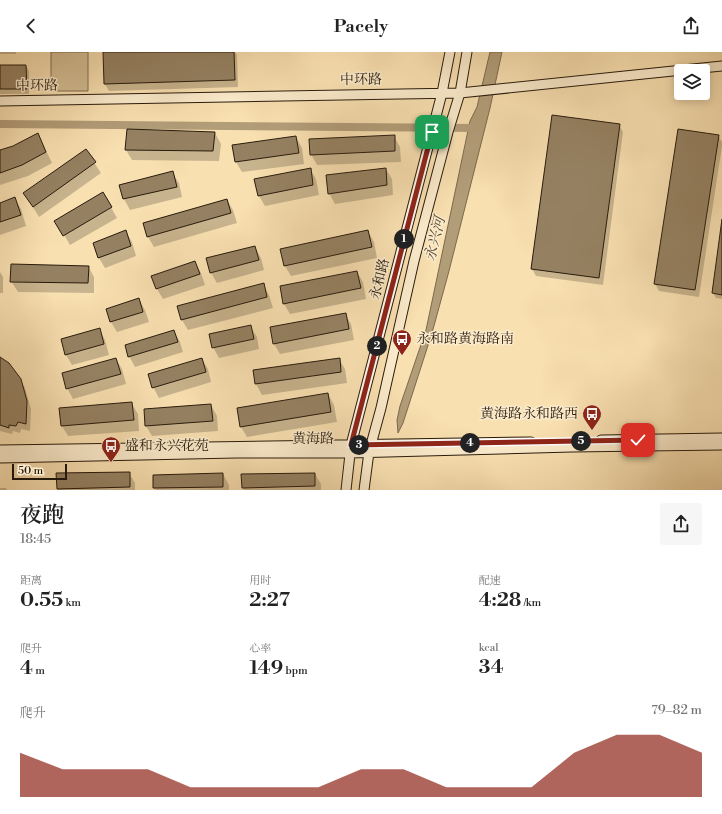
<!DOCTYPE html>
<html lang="zh">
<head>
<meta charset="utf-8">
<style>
	:root { --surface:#fff; --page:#f6f6f6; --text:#222; --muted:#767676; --accent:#8f2418 }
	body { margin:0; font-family:"Libre Bodoni","Noto Serif SC",serif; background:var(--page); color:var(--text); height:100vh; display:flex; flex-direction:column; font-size:15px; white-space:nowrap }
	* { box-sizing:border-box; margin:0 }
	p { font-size:13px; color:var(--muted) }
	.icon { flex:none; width:22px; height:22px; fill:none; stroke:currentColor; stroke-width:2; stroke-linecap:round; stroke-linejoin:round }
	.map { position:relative; height:438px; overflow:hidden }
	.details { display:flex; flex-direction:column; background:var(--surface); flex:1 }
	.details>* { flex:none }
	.fabs { position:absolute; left:674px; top:12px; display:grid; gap:8px }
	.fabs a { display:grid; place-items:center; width:36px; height:36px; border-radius:4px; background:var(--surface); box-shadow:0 2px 10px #0003; font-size:20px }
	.scale { position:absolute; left:12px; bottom:10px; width:55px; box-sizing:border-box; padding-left:4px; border:2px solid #281b0c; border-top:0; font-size:11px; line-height:14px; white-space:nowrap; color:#281b0c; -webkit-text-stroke:3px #fbebcc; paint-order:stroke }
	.pin { position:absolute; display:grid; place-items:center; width:34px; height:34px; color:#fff; margin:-17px; border-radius:8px; box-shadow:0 2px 6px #0006 }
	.km { position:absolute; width:20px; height:20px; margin:-10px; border-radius:50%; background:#222; color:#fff; font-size:11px; line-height:20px; text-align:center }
	.round { display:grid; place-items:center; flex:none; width:42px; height:42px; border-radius:4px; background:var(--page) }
	.summary { display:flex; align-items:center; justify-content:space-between; height:68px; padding:0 20px }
	h1 { font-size:22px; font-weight:600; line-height:30px }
	.stats { display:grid; grid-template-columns:repeat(3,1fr); gap:6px; height:68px; padding:4px 20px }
	.stats div { display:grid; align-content:center }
	.stats b { font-size:20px; font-weight:600 }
	.stats small { font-size:11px; font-weight:400 }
	.stats p { font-size:11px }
	.chart { height:112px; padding:8px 20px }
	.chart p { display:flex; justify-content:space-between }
	.chart svg { width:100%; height:72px; margin-top:4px; fill:var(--accent); opacity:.7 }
	header { display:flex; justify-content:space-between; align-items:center; height:52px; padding:0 20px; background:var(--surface); font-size:18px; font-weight:600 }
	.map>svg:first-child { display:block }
	.green { fill:#d5bf95; stroke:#7e6d50 }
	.water { fill:#b29d79; stroke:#7b694d }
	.shadow { fill:#0003 }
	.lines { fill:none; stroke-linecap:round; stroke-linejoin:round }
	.canal { stroke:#b29d79; stroke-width:8 }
	.building { fill:#958162; stroke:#281b0c }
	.secondary-casing { stroke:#281b0c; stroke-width:11 }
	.secondary { stroke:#fbebcc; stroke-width:9 }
	.route-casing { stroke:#fff; stroke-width:8 }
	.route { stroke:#8f2418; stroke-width:5 }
	.labels { text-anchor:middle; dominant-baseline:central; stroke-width:3; stroke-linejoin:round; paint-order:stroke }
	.street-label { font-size:14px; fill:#281b0c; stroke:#fbebcc }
	.poi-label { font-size:14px; fill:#281b0c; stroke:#fbebcc; text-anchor:start }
	.water-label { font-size:15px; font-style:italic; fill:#5f4f38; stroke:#fbebcc }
</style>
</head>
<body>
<header><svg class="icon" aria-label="back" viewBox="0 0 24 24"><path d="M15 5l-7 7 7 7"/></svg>Pacely<svg class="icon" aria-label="share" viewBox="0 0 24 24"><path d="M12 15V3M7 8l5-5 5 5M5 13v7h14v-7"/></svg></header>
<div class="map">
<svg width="722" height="438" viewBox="0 0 722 438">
	<rect width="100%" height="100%" fill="#f9e0b1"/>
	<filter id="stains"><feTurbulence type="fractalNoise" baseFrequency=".005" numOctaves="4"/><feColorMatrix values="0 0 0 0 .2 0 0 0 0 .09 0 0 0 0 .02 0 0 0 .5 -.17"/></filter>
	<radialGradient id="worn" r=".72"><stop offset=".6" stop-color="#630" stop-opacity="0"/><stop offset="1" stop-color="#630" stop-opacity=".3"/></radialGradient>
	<path class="green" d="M51,0H88V39H51Z"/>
	<path class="water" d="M490,0H502L490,56L449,219L432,281L403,371L398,381L397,368L400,354L426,278L470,69L477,55Z"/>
	<path class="shadow" d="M0,0H16V2H0Z
		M104,0H235L237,3L238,35L109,39L105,32Z
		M0,14H26L29,19V42H0Z
		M552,64L619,73L623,80L603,233L536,224L532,217Z
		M215,81L221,92L219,109L132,108L126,98Z
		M38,82L52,111L28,124L0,133V98L13,95Z
		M394,84L400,95L401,110L317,113L311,102Z
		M718,84L722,90V94L699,245L659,239L655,232Z
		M296,85L302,96L304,112L242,120L236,110Z
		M86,98L101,121L39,165L24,141Z
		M310,117L316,127L319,143L265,154L259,144Z
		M386,117L392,127L393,143L335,152L329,141Z
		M172,120L179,131L182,145L130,158L124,147L121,133Z
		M103,141L117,166L70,193L56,169Z
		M15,147L21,157L26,174L0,183V152Z
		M227,148L233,158L237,171L154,195L148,185L144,172Z
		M722,174V247L716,246L713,241Z
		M368,179L374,190L377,206L291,224L285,214Z
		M126,180L132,190L136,204L105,216L99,206L94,192Z
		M255,195L261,206L264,218L217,231L211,221Z
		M195,211L201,221L205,233L163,247L157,237Z
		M88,214L94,225V241L18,240L11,229Z
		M0,220L3,225V241H0Z
		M357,220L363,230L366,247L290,262L284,252Z
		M263,232L269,243L273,256L188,278L182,268Z
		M139,247L145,258L149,270L117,280L111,270L107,257Z
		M345,262L351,272L354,288L280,302L274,292Z
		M250,274L257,285L259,297L219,306L213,295Z
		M99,277L105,288L109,303L72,313L66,303L62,288Z
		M174,279L180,290L183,300L135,315L129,304Z
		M0,307L20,328L25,336L31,357L30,379L21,377L20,381L13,379L12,382L0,379Z
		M116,307L122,317L126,332L73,347L67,336Z
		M202,307L208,317L211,330L159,346L153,335Z
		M339,307L345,317L347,331L262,343L256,332L254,319Z
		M328,342L334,353L337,370L247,385L241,375Z
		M132,352L138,362L139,379L68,384L62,374Z
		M211,353L217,364L218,379L152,384L146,374L145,358Z
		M129,421L135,431V438H58V436Z
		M223,422L229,433V438H156L154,436Z
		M315,422L321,432V438H244L243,436Z
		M0,436H6L7,438H0Z"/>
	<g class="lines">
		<path class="canal" d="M0,72L478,76"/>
	</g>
	<path class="building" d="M103,0H234L235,28L104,32Z
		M0,13H26L27,37H0Z
		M552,63L620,72L599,226L531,217Z
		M127,77L215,80L213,99L125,98Z
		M678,77L719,83L695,238L654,232Z
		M38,81L46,100L22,113L0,121V98L13,94Z
		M395,83V99L310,103L309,87Z
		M296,84L299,101L235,110L232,93Z
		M86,97L96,110L33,155L23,141Z
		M311,116L313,133L258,144L254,127Z
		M386,116L387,133L328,142L326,123Z
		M173,119L177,135L123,147L119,133Z
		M103,140L112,155L63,184L54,169Z
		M15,145L21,163L0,170V151Z
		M227,147L231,161L147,185L143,171Z
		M722,167V243L712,241Z
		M126,178L131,194L98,206L93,191Z
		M368,178L372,195L284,214L280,197Z
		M255,194L259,208L210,221L206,206Z
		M195,209L200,222L156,237L151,224Z
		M11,212L89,214L88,231L10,230Z
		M357,219L361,236L283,252L280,234Z
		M264,231L267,245L181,268L177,254Z
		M139,246L143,260L110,270L106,257Z
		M346,261L349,277L273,292L270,275Z
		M251,273L254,287L212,296L209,282Z
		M100,276L104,292L65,303L61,287Z
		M174,278L178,290L128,305L125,293Z
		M0,305L9,311L21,327L27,349L26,372L18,370L16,374L9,373V376L0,373Z
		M116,306L121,322L66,337L62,321Z
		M202,306L206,320L152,336L148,322Z
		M340,306L341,320L255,332L253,318Z
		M328,341L331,360L240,375L237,356Z
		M132,350L134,368L61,374L59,356Z
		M211,352L213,369L145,374L144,357Z
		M130,420V435L57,437L56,421Z
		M223,421V435L153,436V423Z
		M315,421V434L242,436L241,422Z"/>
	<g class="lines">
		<g class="secondary-casing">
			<path id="secondary" d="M0,49L460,41L722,14
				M601,388L722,386
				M0,398L531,390
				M0,406L236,401H350L572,395L722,393
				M346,438L351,393L442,41L450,0
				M364,438L369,400L381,356L414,209L448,80L460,41L467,0"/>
		</g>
		<use href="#secondary" class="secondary"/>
	</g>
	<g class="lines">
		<g class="route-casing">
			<path id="route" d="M432,80L351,393L638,388"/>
		</g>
		<use href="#route" class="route"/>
	</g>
	<defs>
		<g id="bus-pin" transform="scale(1)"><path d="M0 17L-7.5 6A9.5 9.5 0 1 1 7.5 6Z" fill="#8f2418" stroke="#fbebcc"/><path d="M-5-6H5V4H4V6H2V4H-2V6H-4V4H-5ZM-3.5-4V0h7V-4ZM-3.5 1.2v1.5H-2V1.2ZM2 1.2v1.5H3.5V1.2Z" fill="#fff"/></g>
	</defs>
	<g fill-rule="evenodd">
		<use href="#bus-pin" x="402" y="287"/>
		<use href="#bus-pin" x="592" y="362"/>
		<use href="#bus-pin" x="111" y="394"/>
	</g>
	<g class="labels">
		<g class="street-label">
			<text transform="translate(361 28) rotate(-1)">中环路</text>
			<text transform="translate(37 34) rotate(-1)">中环路</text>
			<text transform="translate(380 227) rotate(-76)">永和路</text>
			<text x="313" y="387">黄海路</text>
		</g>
		<g class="poi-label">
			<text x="416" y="287">永和路黄海路南</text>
			<text x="578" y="362" text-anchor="end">黄海路永和路西</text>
			<text x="125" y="394">盛和永兴花苑</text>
		</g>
		<g class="water-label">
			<text transform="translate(435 187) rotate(-76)">永兴河</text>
		</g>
	</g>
	<rect width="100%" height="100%" filter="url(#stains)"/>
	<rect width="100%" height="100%" fill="url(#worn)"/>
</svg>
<div class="fabs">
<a><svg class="icon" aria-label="layers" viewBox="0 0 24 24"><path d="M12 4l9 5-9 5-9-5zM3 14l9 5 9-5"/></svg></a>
</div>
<div class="scale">50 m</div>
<div class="pin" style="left:432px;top:80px;background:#1e9e55"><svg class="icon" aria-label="arrive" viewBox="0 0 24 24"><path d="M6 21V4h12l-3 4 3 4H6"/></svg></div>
<div class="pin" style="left:638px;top:388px;background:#d93025"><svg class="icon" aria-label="check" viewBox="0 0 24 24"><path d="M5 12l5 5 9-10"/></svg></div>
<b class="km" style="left:404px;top:187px">1</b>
<b class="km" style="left:377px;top:294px">2</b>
<b class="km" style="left:359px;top:393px">3</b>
<b class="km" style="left:470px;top:391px">4</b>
<b class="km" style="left:581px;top:389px">5</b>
</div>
<section class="details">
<div class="summary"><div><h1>夜跑</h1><p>18:45</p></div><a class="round"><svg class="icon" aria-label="share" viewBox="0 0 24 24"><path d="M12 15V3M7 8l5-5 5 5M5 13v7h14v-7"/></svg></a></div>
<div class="stats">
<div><p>距离</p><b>0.55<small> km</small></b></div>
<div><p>用时</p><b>2:27</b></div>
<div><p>配速</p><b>4:28<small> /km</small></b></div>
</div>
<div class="stats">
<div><p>爬升</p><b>4<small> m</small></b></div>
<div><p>心率</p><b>149<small> bpm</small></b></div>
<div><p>kcal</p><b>34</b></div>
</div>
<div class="chart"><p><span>爬升</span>79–82 m</p>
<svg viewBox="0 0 160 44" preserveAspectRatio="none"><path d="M0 44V17L10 27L20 27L30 27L40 38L50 38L60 38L70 38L80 27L90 27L100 38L110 38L120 38L130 17L140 6L150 6L160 17V44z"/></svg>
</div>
</section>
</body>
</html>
